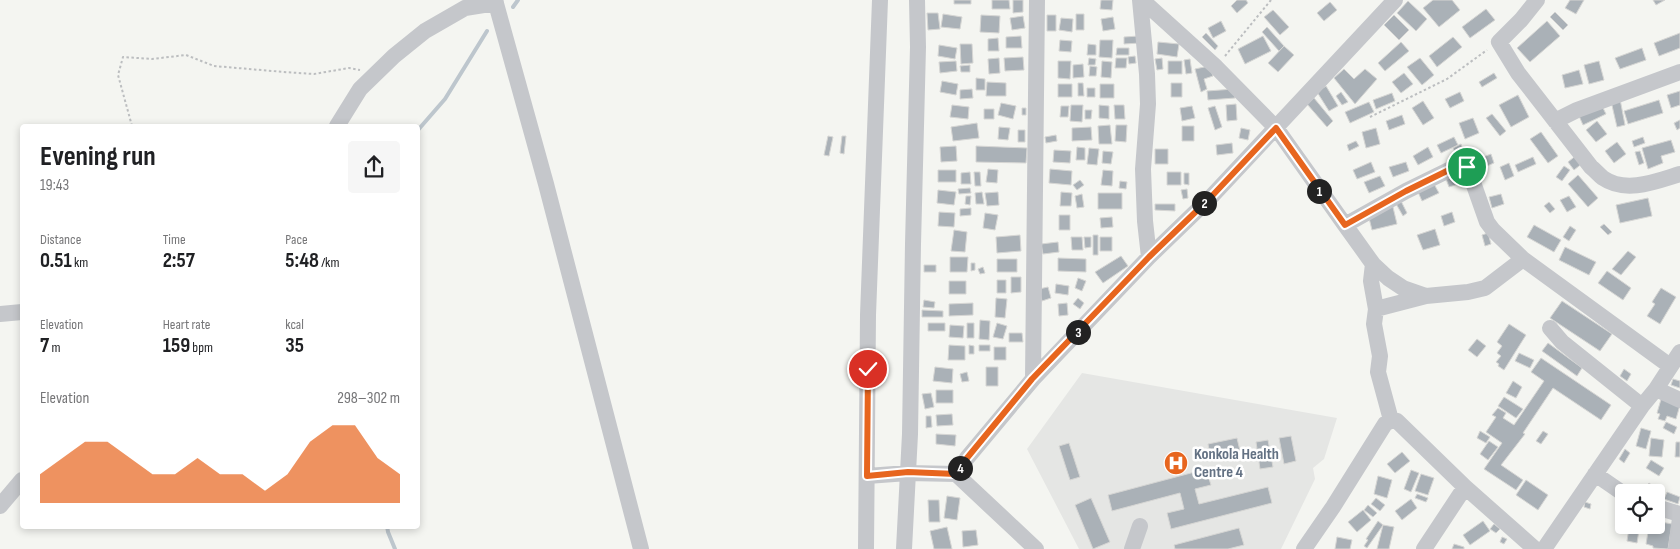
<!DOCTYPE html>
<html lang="en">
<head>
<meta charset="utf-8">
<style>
	:root { --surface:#fff; --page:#f6f6f6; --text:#202124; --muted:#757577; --accent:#e7651e }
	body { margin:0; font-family:"Sofia Sans Condensed",sans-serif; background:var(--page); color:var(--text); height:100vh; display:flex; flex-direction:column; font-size:19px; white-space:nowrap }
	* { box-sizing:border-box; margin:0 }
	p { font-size:16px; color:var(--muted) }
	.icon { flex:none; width:28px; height:28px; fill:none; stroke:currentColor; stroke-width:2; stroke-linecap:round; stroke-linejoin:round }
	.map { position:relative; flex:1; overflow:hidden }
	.details { position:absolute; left:20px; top:124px; width:400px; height:405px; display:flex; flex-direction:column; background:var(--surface); border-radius:5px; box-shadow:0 2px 8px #0003 }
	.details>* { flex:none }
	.fabs { position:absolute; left:1615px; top:484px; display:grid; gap:10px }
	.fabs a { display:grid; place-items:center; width:50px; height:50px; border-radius:5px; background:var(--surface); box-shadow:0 2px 8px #0003; font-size:25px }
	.pin { position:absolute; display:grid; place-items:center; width:42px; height:42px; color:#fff; margin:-21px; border:2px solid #fff; border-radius:50%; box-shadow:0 1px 5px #0007 }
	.km { position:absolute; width:25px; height:25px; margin:-12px; border-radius:50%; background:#222; color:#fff; font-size:14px; line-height:25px; text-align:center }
	.round { display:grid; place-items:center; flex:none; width:52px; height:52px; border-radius:5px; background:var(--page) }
	.headline { display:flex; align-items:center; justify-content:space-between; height:85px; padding:0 20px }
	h1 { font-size:28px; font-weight:700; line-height:38px }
	.stats { display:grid; grid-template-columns:repeat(3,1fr); gap:8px; height:85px; padding:5px 20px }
	.stats div { display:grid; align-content:center }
	.stats b { font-size:21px; font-weight:700 }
	.stats small { font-size:14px; font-weight:400 }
	.stats p { font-size:14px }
	.chart { height:140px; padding:10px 20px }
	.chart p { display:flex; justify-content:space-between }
	.chart svg { width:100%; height:90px; margin-top:5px; fill:var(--accent); opacity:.7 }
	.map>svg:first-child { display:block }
	.built { fill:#e5e6e4 }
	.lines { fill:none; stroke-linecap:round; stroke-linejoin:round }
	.stream { stroke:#bdc6cd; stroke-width:4 }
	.building { fill:#aab1b7; stroke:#d6d6d4 }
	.path { stroke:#bcbec0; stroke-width:2; stroke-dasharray:2.5 2.5; stroke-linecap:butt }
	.minor { stroke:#c5c7cb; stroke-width:16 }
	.route-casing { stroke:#fff; stroke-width:10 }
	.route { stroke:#e7651e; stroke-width:6 }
	.labels { text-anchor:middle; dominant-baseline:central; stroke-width:5; stroke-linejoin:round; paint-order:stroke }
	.poi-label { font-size:16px; font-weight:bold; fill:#637183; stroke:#fff; text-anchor:start }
</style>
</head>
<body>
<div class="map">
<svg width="1680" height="549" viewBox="0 0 1680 549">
	<rect width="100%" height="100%" fill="#f4f5f1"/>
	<path class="built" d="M1082,373L1337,418L1324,459L1313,468L1315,479L1281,549H1079L1027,449Z"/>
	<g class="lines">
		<path class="stream" d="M513,7L518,0
			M418,130L445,99L487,31
			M387,526L388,532L395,549"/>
	</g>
	<path class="building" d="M954,0H971V4H954Z
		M992,0H1009L1010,9H992Z
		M1013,0H1023V12L1013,13Z
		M1101,0H1113L1112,10L1100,9Z
		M1237,0H1246L1248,3L1237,13L1231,6Z
		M1433,0H1452L1460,10L1439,27L1423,8Z
		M1570,0H1584L1576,14L1565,8Z
		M1653,0H1665L1656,5Z
		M1408,1L1427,19L1416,31L1397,13Z
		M1330,2L1337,10L1324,21L1317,13Z
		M1486,9L1495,20L1470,38L1462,27Z
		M1273,10L1289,27L1280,35L1264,17Z
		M1555,12L1568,25L1563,30L1550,17Z
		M927,13H938L940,29L928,30Z
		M943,14L962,17L960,29L941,27Z
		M1076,14H1084V30H1076Z
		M981,15L1000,16L999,33L980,32Z
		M1047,15H1056V31H1047Z
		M1394,15L1409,30L1399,40L1384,25Z
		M1023,16L1025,28L1012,30L1010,18Z
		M1113,17L1115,29L1103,31L1101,19Z
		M1061,18L1073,19L1072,32L1059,30Z
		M1221,21L1226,31L1213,38L1208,28Z
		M1547,21L1560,36L1530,62L1517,48Z
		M1267,27L1284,46L1279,51L1262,32Z
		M1206,33L1218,46L1215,50L1202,37Z
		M1680,33V48L1659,56L1654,43Z
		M1021,36L1022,48H1006V37Z
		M1139,36L1140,43L1124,44V37Z
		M1263,36L1271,51L1245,64L1238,49Z
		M1453,37L1462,47L1437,67L1429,56Z
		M998,38L999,51H988V39Z
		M1060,40L1072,41L1071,52L1059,51Z
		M1100,40H1113L1112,58L1099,57Z
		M1158,42L1179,44L1177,57L1157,54Z
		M1401,42L1409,51L1385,71L1378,63Z
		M960,44H972L973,63L961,64Z
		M1088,44L1096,45V55H1087Z
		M939,45L957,48L955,59L938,56Z
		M1284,46L1294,55L1278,72L1268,63Z
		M1117,48H1129V55H1116Z
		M1642,48L1646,60L1620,69L1615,58Z
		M1135,56L1136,63L1129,64L1128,57Z
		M1023,57L1024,70L1005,71L1004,58Z
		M999,58L1000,73L989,74L988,59Z
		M1089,58L1096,59L1095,65H1088Z
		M1116,58H1127L1126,68H1115Z
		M1162,58L1163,69L1157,70L1155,59Z
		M1420,58L1434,75L1422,85L1407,67Z
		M1190,59L1192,73L1186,74L1184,60Z
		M956,61L957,71L940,73L939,62Z
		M1058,61H1071L1070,79L1058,78Z
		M1102,61L1112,62L1111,78L1101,77Z
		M1168,61H1182V74H1168Z
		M1599,61L1604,80L1589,84L1584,65Z
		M1083,64L1084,77L1073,78V65Z
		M970,65V72H961L960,66Z
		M1090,66L1097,67L1096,76H1089Z
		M1209,66L1213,76L1204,79L1207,89L1201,92L1195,69Z
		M1344,69L1354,79L1365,69L1377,79L1355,104L1334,78Z
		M1579,70L1583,84L1565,88L1562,75Z
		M1404,73L1413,84L1401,93L1392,82Z
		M1494,73L1497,78L1482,87L1479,82Z
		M976,78L985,79V90H976Z
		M942,81L958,84L956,95L940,92Z
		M987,82L1006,83V96H986Z
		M1078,83H1083L1084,96H1078Z
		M1171,83H1182V97H1171Z
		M1058,84H1072V97H1058Z
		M1100,84H1114V98H1100Z
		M1326,86L1338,106L1329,111L1317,92Z
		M1087,88H1095V97H1087Z
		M972,89L973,98L960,99V90Z
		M1234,89L1235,98L1208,100L1207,91Z
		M1680,91V105L1671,108L1667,95Z
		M1341,92L1348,102L1342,105L1336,96Z
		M1460,92L1464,101L1450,108L1445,99Z
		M1392,93L1395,101L1376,109L1373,100Z
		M1518,95L1529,117L1511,127L1499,105Z
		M1314,98L1333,121L1327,127L1307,104Z
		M1620,99L1625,125L1617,127L1611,101Z
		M1659,100L1663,113L1628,124L1624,111Z
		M1423,101L1434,118L1423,125L1412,108Z
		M1369,102L1374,112L1350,123L1345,112Z
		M1001,103L1016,106L1013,119L998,115Z
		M1236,104L1237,120L1227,121L1226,105Z
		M952,105L969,107L968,119L950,117Z
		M1071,105H1083L1082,122L1070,121Z
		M1099,105L1109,106V119L1099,118Z
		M1114,105H1124L1125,119H1115Z
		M1061,106H1069L1068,117H1060Z
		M1192,106L1195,118L1182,121L1180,108Z
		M1215,106L1222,127L1215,130L1208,108Z
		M1602,106L1606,114L1583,125L1579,116Z
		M1022,108H1026V115H1022Z
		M984,109H994V119H984Z
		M1085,110H1092L1091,119H1085Z
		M1492,114L1506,131L1500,136L1486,118Z
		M1402,115L1405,124L1389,130L1386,121Z
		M1473,118L1479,133L1465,139L1459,123Z
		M1680,120V128L1677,130L1674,123Z
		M1597,121L1607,134L1596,142L1586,130Z
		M977,123L979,138L953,141L951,127Z
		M1110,125L1112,144H1099L1098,126Z
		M1116,125H1127L1126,142L1115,141Z
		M1182,126H1194V141H1182Z
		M999,127L1010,128L1008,140L998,139Z
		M1091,127L1092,140L1072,141V128Z
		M1241,128L1250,130L1248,140L1239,138Z
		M1376,128L1380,144L1366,148L1362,132Z
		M1018,130H1025V142H1018Z
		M1541,132L1558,156L1548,163L1530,139Z
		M1056,135L1057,141L1046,143L1045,137Z
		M828,136L833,137L829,156L824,155Z
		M842,136H846L844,154L840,153Z
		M1454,137L1458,145L1441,153L1437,145Z
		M1643,137L1645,143L1634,147L1632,141Z
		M1671,140L1675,152L1661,156L1663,163L1648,169L1642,148Z
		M1356,141L1359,146L1349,151L1347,145Z
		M1617,142L1626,154L1614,163L1605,151Z
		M1232,143L1233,153L1217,155L1216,145Z
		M1461,144L1464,152L1457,155L1453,148Z
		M956,146L957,161L941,162L940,147Z
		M976,146L1027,148L1026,163L976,162Z
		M1077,147L1085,148V160H1076Z
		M1428,147L1433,157L1418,165L1413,156Z
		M1089,148L1099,149L1097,165L1087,164Z
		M1155,149H1168V164H1155Z
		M1054,150L1071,151L1070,163L1053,162Z
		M1103,151L1113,152L1111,164L1102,163Z
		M1640,151L1644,163L1639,165L1635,152Z
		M1491,154L1494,163L1482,168L1478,159Z
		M1578,154L1584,162L1574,170L1568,162Z
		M1533,157L1536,164L1518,172L1515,165Z
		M1371,162L1375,172L1357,179L1353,170Z
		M1406,162L1409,171L1393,177L1389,167Z
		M1509,163L1514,176L1505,180L1500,167Z
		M1564,166L1570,170L1562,181L1556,177Z
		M988,169L998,170L997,183L986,182Z
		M1050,169L1072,171L1071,185L1049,183Z
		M938,170H956V182H938Z
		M1103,170L1113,171L1112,186L1101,185Z
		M1462,171L1465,182L1449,187L1445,176Z
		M970,172L971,184H961V173Z
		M974,172H980L981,186H975Z
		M1167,172H1181V185H1167Z
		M1184,173H1189V185L1184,184Z
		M1578,175L1598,198L1588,207L1568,184Z
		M1380,176L1385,186L1369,193L1364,182Z
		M1080,180L1084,185L1077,190L1073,185Z
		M1120,181L1127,182L1126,189L1119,188Z
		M1434,184L1439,193L1422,201L1418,192Z
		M970,188L971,193L959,194L958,189Z
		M1187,189L1188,198L1183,199L1181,190Z
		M938,190L956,192L954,205L937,203Z
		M982,192L984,204H976L975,193Z
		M998,192L999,205L987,206L985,193Z
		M1061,192L1072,193L1071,206H1060Z
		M1098,193H1122V209H1098Z
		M1082,194L1084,207L1077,208L1075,196Z
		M1501,194L1504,204L1492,208L1489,197Z
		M966,196H971L970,205L965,204Z
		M1569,196L1576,207L1567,212L1560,200Z
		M1648,198L1652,216L1620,223L1616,205Z
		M1400,199L1407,213L1403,216L1395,202Z
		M1549,202L1555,209L1550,213L1544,206Z
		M1392,203L1397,224L1372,230L1367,210Z
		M1155,204H1175V211L1155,210Z
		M971,208V215L960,216V209Z
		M939,212L955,213L954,227L938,226Z
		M1452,212L1455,222L1444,226L1441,216Z
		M985,213L998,215L995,230L983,228Z
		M1059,215H1070V230H1059Z
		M1112,217L1113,227L1101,228L1100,218Z
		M1604,224L1612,232L1608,235L1600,227Z
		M1534,225L1561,240L1554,252L1527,237Z
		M1570,226L1576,230L1569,241L1563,237Z
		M1435,229L1440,245L1423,250L1417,235Z
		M954,230L967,232L965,252L951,251Z
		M1488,233L1491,244L1485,246L1482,235Z
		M1020,235L1021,251L997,253L996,237Z
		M1093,235H1098V255H1093Z
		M1071,237H1082L1083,250H1072Z
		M1084,237H1091V247L1085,248Z
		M1100,237H1112V251H1100Z
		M1058,242L1059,252L1043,254L1041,244Z
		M1565,247L1596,262L1589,275L1559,260Z
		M1628,251L1636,257L1621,275L1612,269Z
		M1121,256L1128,266L1103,283L1095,272Z
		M950,257H968L967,272H950Z
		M1058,258L1086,259V272L1058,271Z
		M997,259H1017V272H997Z
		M971,263H975V270L971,271Z
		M924,265H936V272H924Z
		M983,267L985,273L980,274L978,269Z
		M1607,271L1631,288L1623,300L1598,283Z
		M1011,277H1021V292L1011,293Z
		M1078,278L1086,281L1082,291L1075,288Z
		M997,280H1006V293H997Z
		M949,281H966V294H949Z
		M1056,284L1069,286L1068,295L1055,293Z
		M1048,287L1051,298L1042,301L1039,289Z
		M1661,288L1676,297L1660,324L1647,316L1655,304L1652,302Z
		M996,298L1007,299L1005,318L995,317Z
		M1078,298L1084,303L1080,309L1073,304Z
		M924,300L935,302L934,308L923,307Z
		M1562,301L1612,334L1600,351L1550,318Z
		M973,303V315L949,316V304Z
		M1067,303L1068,315L1059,316L1058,304Z
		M922,310L943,311V317H922Z
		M980,320L990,321L989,340L979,339Z
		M928,323H945V331H928Z
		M967,323H974V338H967Z
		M997,323L1007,326L1003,339L993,337Z
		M1509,324L1526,335L1504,370L1498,366L1499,364L1496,362L1501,356L1497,353L1502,346L1497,342Z
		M950,325L964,326L963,338L949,337Z
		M1009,333H1022L1023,342H1009Z
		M1477,339L1486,346L1477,357L1468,350Z
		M1548,343L1582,368L1577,376L1542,351Z
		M949,345L965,346V360H948Z
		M969,345L974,346V354H969Z
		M979,345H990V351H979Z
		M994,347H1006V360H994Z
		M1519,353L1534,360L1530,368L1515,361Z
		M1541,358L1611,405L1601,420L1553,388L1523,433L1525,434L1501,465L1523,480L1516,490L1484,469L1502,443L1486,432L1496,417L1492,415L1498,408L1506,413L1503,418L1514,425L1544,381L1531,372Z
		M935,367L953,369L952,383L933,381Z
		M986,367H998V386H986Z
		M1624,369L1631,374L1627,381L1620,376Z
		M967,372L969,381L962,382L960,374Z
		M1673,379L1680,381V388L1671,385Z
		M1513,381L1522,387L1516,398L1506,393Z
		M936,390H953V403H936Z
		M931,393L934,407L925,409L922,394Z
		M1662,396L1680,405L1676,419L1667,416L1665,421L1658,419L1660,414L1657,413Z
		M1504,397L1523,409L1516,418L1498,406Z
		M952,414L953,425L937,426L936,415Z
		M926,416H931L932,427L926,428Z
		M1666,422L1677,427L1674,434L1663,428Z
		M1641,428L1651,431L1646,449L1636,446Z
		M1480,431L1490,437L1486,443L1477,438Z
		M1543,431L1548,434L1541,444L1536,441Z
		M936,434L956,435L955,446L936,444Z
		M1291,436L1296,461L1284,464L1279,438Z
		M1237,438L1241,455L1211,461L1208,444Z
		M1651,438L1664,440L1662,457L1649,456Z
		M1268,440L1273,467L1260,469L1256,442Z
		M1489,441L1498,447L1488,460L1480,454Z
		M1676,442H1680V457H1675Z
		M1069,443L1080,477L1070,480L1059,446Z
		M1625,449L1630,453L1624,463L1619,459Z
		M1402,452L1410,461L1395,473L1387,464Z
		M1651,460L1664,468L1659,476L1646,468Z
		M1206,469L1211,485L1195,489L1199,504L1268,487L1272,503L1171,529L1167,513L1184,509L1180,493L1112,511L1108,495Z
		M1411,470L1419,473L1411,492L1404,489Z
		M1421,474L1434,478L1428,495L1415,491Z
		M1378,476L1392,480L1387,498L1374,494Z
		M1526,480L1548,495L1538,510L1516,495Z
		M1649,483L1654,487L1651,492L1645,488Z
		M1667,492L1680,497L1678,504L1664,499Z
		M1417,494L1428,498L1426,502L1415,498Z
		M947,496L960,498L957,520L944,518Z
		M1091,498L1110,542L1093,549L1075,505Z
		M1376,498L1385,505L1380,511L1371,504Z
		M1411,499L1417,508L1402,520L1395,511Z
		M928,500H939L940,522H929Z
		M1585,502L1591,504L1590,509L1584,507Z
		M1368,505L1377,513L1373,517L1364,510Z
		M1363,510L1371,520L1357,532L1348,522Z
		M1619,518H1624V525H1626L1625,531L1618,530Z
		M1378,521L1383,525L1367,548L1364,546L1368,540L1366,539Z
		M1483,521L1490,531L1470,545L1463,535Z
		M1661,522L1672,524L1668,549L1653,548V546L1646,544L1649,526L1660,528Z
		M1494,524L1500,529L1496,533L1490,529Z
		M1383,525L1394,527L1389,549H1377Z
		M947,527L952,549H934L930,531Z
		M1239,528L1244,545L1228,549H1175L1174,545Z
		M1629,528L1639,530L1637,543L1627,541Z
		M976,530L978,545L963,547L962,531Z
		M1337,537L1352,540L1350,549H1335Z
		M1502,537L1507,539L1504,544L1500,542Z
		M1454,544L1464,547V549H1452Z"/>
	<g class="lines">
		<path class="path" d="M1225,56L1271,0
			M1370,117L1447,79L1487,50
			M132,126L118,75L123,57L152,59L186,55L214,66L284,72L314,74L349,68L360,70"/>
		<path class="minor" d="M495,0L546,184L641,549
			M1140,0L1147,74L1148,104L1143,169L1145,221L1149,257
			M1142,0L1216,67L1276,128L1345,225L1406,191L1455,167L1463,165L1469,171L1487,222L1493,230L1523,259L1670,366
			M1537,0L1521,20L1499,42L1518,73L1591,167C1595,170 1599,175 1603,178C1626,194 1657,181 1680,174
			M1555,121L1577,110L1680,72
			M337,126L360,89L394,56L425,31L465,8L496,3
			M1345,225L1373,264L1388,278L1403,288L1426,296L1468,292L1485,288L1523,259
			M1373,264L1371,281L1376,309L1374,324L1380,356L1378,372L1391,420
			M1376,309L1426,296
			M0,314L22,312
			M1550,328L1562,342L1642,406
			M1033,379L1037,0
			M1656,389L1680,400
			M956,474L967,458L1033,379L1149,257L1211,197L1395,0
			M1595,474L1624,494
			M867,476L908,473L956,474L1036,549
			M0,506L22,480
			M1656,507L1680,514
			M866,549L868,315L880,0
			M904,549L910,434L913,244L918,47L917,0
			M1132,549L1140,526
			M1304,549L1333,507L1385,424L1391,420L1397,421L1465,487L1535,549
			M1424,549L1465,487
			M1544,549L1642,406L1656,389L1680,352
			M1676,549L1680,518"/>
	</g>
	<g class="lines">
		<g class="route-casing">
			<path id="route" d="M868,369L867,476L908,472L956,474L967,458L1032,379L1149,257L1211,197L1276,128L1345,225L1406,191L1455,167L1463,165L1467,167"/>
		</g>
		<use href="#route" class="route"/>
	</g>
	<defs>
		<g id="hospital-disc" transform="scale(1.25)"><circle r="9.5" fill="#e7651e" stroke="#fff"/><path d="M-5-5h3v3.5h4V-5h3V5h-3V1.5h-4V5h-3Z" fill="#fff"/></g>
	</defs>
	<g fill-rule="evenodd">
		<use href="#hospital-disc" x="1176" y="463"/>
	</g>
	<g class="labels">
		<g class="poi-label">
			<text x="1194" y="454">Konkola Health<tspan x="1194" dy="18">Centre 4</tspan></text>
		</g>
	</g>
</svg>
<div class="fabs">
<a><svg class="icon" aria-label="locate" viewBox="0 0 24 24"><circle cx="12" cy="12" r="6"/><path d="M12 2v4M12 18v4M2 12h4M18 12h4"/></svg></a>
</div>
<div class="pin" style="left:1467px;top:167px;background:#1e9e55"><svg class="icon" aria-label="arrive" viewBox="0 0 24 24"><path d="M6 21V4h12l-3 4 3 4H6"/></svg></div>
<div class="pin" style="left:868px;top:369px;background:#d93025"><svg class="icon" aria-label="check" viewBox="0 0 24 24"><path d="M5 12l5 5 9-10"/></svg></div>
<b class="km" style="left:1319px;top:191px">1</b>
<b class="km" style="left:1204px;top:203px">2</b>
<b class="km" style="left:1078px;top:332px">3</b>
<b class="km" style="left:960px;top:468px">4</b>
<section class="details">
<div class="headline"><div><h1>Evening run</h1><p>19:43</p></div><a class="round"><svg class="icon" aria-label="share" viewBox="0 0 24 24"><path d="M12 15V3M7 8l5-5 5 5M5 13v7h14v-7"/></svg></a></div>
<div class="stats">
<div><p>Distance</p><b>0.51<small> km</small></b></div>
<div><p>Time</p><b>2:57</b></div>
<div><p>Pace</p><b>5:48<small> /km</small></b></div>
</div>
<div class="stats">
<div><p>Elevation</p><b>7<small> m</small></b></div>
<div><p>Heart rate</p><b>159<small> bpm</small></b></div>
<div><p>kcal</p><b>35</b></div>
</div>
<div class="chart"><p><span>Elevation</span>298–302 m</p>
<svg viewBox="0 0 160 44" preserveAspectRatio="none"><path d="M0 44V30L10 22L20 14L30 14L40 22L50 30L60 30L70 22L80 30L90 30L100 38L110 30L120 14L130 6L140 6L150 22L160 30V44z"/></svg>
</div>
</section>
</div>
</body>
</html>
